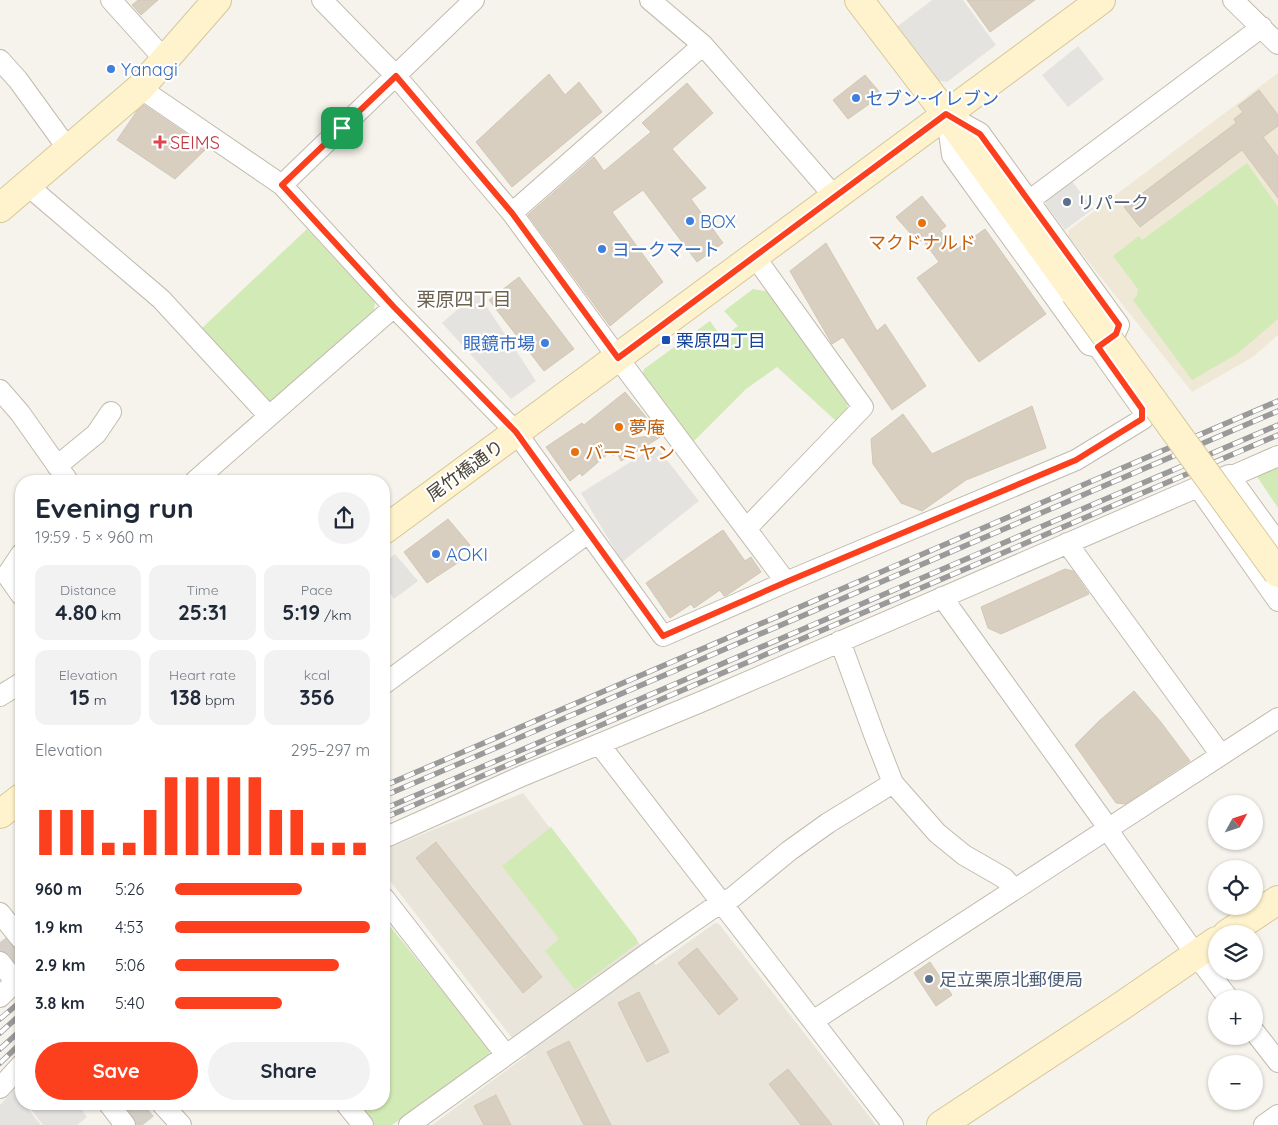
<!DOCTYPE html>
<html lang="en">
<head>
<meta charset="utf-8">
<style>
	:root { --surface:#fff; --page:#f2f2f3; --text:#1f2937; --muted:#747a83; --accent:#fc3f1d }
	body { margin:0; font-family:Quicksand,"Noto Sans JP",sans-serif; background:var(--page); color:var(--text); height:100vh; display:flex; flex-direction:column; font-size:19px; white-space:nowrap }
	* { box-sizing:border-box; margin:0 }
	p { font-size:16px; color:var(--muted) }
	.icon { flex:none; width:28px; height:28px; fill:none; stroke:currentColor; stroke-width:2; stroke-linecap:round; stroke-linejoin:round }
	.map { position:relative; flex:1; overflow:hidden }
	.drawer { position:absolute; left:15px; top:475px; width:375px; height:635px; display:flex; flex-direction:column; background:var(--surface); border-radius:20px; box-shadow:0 1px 4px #0004 }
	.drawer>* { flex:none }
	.needle { width:32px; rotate:50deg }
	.tools { position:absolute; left:1208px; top:795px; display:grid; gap:10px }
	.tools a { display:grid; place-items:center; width:55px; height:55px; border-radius:50%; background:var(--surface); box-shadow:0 1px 4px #0004; font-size:25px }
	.pin { position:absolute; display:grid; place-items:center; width:42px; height:42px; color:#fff; margin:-21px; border-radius:10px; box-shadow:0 2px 8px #0006 }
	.round { display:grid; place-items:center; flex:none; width:52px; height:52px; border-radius:26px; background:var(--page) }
	.headline { display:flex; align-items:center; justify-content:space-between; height:85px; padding:0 20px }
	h1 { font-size:28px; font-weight:800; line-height:38px }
	.figures { display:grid; grid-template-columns:repeat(3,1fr); gap:8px; height:85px; padding:5px 20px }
	.figures div { display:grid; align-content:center; border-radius:12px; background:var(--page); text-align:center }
	.figures b { font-size:21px; font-weight:800 }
	.figures small { font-size:14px; font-weight:400 }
	.figures p { font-size:14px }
	.chart { height:140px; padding:10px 20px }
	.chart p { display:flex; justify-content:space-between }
	.chart svg { width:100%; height:90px; margin-top:5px; stroke:var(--accent); stroke-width:6 }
	.primary-button { display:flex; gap:10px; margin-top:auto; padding:10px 20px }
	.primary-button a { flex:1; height:58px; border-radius:30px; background:var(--accent); color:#fff; font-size:20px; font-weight:800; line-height:58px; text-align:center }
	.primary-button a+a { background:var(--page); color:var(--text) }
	ul { padding:0 20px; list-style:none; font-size:16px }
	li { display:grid; grid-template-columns:80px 60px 1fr; align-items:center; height:38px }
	li i { height:12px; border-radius:6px; background:var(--accent) }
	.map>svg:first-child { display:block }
	.residential { fill:#eae5da }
	.education { fill:#efe8d6 }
	.green { fill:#d2eab5 }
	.parking { fill:#e5e3e0 }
	.building { fill:#d8cfc1; stroke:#d3c7b4 }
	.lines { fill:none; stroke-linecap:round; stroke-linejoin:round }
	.secondary-tunnel { stroke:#d4d0c8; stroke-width:28; stroke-dasharray:28 14; stroke-linecap:butt }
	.street-casing { stroke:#c2bbae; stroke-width:22 }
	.secondary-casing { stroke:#d6c79b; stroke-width:30 }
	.street { stroke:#fff; stroke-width:20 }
	.secondary { stroke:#fff3cd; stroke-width:28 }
	.rail-casing { stroke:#9a9a9a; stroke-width:5.5 }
	.rail { stroke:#fff; stroke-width:4; stroke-dasharray:11; stroke-linecap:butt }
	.secondary-bridge-casing { stroke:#d6c79b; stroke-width:30; stroke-linecap:butt }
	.secondary-bridge { stroke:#fff3cd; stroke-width:28 }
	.route-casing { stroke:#fff; stroke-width:10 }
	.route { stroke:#fc3f1d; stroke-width:6 }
	.shop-dot { fill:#3f7fe0; stroke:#fff; stroke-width:2 }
	.health-dot { fill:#e0444e; stroke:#fff; stroke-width:2 }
	.service-dot { fill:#5c6f8a; stroke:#fff; stroke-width:2 }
	.food-dot { fill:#e8710a; stroke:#fff; stroke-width:2 }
	.transit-dot { fill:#1a4fb4; stroke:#fff; stroke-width:2 }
	.labels { text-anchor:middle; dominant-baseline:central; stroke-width:4.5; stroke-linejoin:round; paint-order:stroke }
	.shop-label { font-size:18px; fill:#366cbe; stroke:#fff; text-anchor:start }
	.health-label { font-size:18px; fill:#be3a42; stroke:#fff; text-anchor:start }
	.service-label { font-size:18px; fill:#4e5e75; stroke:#fff; text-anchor:start }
	.food-label { font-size:18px; fill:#c56008; stroke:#fff; text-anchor:start }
	.transit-label { font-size:18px; fill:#164399; stroke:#fff; text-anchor:start }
	.street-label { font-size:18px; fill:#4b4439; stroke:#fff }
	.neighbourhood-label { font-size:19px; fill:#6e6250; stroke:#fff }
</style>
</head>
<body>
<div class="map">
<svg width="1278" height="1125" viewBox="0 0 1278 1125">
	<rect width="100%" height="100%" fill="#f6f3ec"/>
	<path class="residential" d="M523,793L656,965L715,923L719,924L876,1125H432L526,1056L384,873V850Z"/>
	<path class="education" d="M1278,73V335L1253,357L1192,392L1068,236L1069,230Z"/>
	<path class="green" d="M1247,163L1278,207V319L1237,354L1192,380L1133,300L1137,296L1138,289L1113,256L1139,236L1142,240Z
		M307,229L375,302L374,310L273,401H265L201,329Z
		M753,289L770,292L848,398L847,410L836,421L777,367L746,389L690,445L641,383L644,369L710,321L722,338L738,326L724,311Z
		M1278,466V508L1256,475Z
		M551,827L636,938L638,943L575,990L545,951L559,939L502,866Z
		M384,919L489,1048V1056L392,1125H374L356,1104H384Z"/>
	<path class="parking" d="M932,0H963L996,45L947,82L934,80L894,29Z
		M1078,46L1104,79L1068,107L1042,75Z
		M1071,180L1093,209L1065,230L1046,205V199Z
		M477,292L536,381L511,399L442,323Z
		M656,446L699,501L622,562L581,493Z
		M395,554L418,581L394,599L384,585V563Z
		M14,1090L21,1100V1104H24L41,1125H0V1105Z
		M27,1104H77L87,1117L77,1125H43Z"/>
	<path class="building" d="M138,0H158L141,15L132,5Z
		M967,0H1035L990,32Z
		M549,74L565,95L579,82L602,112L512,187L476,142Z
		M865,75L882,95L848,119L833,100Z
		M687,83L713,113L672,149L706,188L691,199L723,243L697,262L643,190L612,212L663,282L610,326L528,215L594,157L604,171L651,132L642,123Z
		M1259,90L1278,115V126L1263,137L1278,157V198L1242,150L1140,227L1124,207L1236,123L1234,119L1243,112L1238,106Z
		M144,105L207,148L175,179L117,140L137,111Z
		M922,196L946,226L940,231L957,249L985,229L1046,314L979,362L917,278L939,262L923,240L918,242L896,217Z
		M826,243L877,331L885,324L926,386L892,410L843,337L832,344L790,271Z
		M519,277L574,349L544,371L489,300Z
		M625,392L647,418L630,439L660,434L662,436L621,461L617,453L613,456L610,452L582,476L580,473L570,481L546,447L582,423L584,425Z
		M1032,406L1046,448L966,480L922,511L901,503L873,464L871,439L903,414L932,454Z
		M448,519L470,545L455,557L459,562L427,583L404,552Z
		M723,530L745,561L751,557L761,572L727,595L724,596L720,590L694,608L691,604L670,618L646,583Z
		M1065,569L1073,571L1089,594L1001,634L988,628L981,607Z
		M1134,691L1160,721L1190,761L1125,804L1116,803L1075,745L1099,721Z
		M436,842L542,977L523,993L416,858Z
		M697,948L738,999L719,1015L678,963Z
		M930,962L952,995L936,1006L914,973Z
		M639,992L669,1052L647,1062L618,1003Z
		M569,1041L611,1125H584L547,1052Z
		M788,1069L832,1125H801L769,1084Z
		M496,1095L511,1125H484L474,1106Z"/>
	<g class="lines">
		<path class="secondary-tunnel" d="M0,942L21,970
			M126,1104L143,1125"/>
		<g class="street-casing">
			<path id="street" d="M111,0L165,60
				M322,0L396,76L512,213L618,358L786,582
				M650,0L703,45L834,196
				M1233,0L1278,44
				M0,60L18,80L68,149
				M140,88L282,185L394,307L516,432L663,636L786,582L1076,460L1143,419L1142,409L1098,347L1089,345L952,155L947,118
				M951,117L980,133L1119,325L1115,334L1100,346
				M27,185L161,299L269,416
				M282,185L474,0
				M1030,200L1262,27
				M512,213L703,45
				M0,390L20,413L68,481
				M57,466L96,434L111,412
				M1230,477L1278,543
				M195,481L394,307
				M1198,487L1278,601
				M746,529L863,407L755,257
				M1067,543L1221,755
				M21,554L7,575L21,595
				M942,597L1109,829L1114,839L1196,955L1229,999
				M840,641L875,737L893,783L937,833L964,855L1004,878L1014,889
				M384,684L588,533
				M0,696L21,683
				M599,744L893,1125
				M384,838L522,776L703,701L1198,487L1229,475L1230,477L1278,456
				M384,898L506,1055
				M0,913L21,939
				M0,962L15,981
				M0,997L21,976
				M813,1021L1278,718
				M1254,1031L1278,1062
				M0,1088L21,1065
				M109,1104L125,1125
				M162,1104L181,1125
				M346,1104L363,1125
				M409,1125L655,948L710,910L733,897L789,851L828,823L893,783
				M1264,1125L1278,1115"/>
		</g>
		<g class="secondary-casing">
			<path id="secondary" d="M859,0L946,114L1075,293
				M0,208L140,88L217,0
				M384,530C623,353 862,177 1101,0
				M0,814L21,798
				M1227,934L1278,900
				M941,1125L1123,1005L1216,941"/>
		</g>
		<use href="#street" class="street"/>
		<use href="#secondary" class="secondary"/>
		<g class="rail-casing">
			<path id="rail" d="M384,786L1278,401
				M384,796L1278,411
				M384,809L1278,425
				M384,818L1278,435
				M0,1019L21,1001
				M0,1033L21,1014
				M0,1049L21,1030
				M0,1063L21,1043"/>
		</g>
		<use href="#rail" class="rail"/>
		<g class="secondary-bridge-casing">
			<path id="secondary-bridge" d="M1075,293L1278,573"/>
		</g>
		<use href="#secondary-bridge" class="secondary-bridge"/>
	</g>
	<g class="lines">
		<g class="route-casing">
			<path id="route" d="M396,76L512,213L618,358L946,114L980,134L1119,325L1116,334L1098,347L1142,409V419L1076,460L786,582L663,636L516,432L394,307L282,185Z"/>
		</g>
		<use href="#route" class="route"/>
	</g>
	<g class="shop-dot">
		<circle cx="111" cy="69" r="5"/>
		<circle cx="856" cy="98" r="5"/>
		<circle cx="690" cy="221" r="5"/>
		<circle cx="602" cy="249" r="5"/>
		<circle cx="545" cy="343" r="5"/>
		<circle cx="436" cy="554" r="5"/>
	</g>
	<path class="health-dot" d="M157.5 134.5h5v5h5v5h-5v5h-5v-5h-5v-5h5z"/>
	<g class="service-dot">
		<circle cx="1067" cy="202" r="5"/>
		<circle cx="929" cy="979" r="5"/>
	</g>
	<g class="food-dot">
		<circle cx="922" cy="223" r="5"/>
		<circle cx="619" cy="427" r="5"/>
		<circle cx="575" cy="452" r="5"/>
	</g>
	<rect class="transit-dot" x="661" y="335" width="10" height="10" rx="2.5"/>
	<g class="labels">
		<g class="shop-label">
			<text x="121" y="69">Yanagi</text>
			<text x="866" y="98">セブン-イレブン</text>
			<text x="700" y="221">BOX</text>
			<text x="612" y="249">ヨークマート</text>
			<text x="535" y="343" text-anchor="end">眼鏡市場</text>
			<text x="446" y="554">AOKI</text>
		</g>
		<g class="health-label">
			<text x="170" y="142">SEIMS</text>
		</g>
		<g class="service-label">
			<text x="1077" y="202">リパーク</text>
			<text x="939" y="979">足立栗原北郵便局</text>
		</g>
		<g class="food-label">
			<text x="922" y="242" text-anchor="middle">マクドナルド</text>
			<text x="629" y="427">夢庵</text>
			<text x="585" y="452">バーミヤン</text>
		</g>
		<g class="transit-label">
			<text x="676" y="340">栗原四丁目</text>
		</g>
		<g class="street-label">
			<text transform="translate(465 470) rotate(-36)">尾竹橋通り</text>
		</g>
		<g class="neighbourhood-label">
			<text x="464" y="299">栗原四丁目</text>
		</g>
	</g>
</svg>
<div class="tools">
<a><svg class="needle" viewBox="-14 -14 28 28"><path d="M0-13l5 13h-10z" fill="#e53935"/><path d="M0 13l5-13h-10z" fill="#747a83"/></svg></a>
<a><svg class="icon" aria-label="locate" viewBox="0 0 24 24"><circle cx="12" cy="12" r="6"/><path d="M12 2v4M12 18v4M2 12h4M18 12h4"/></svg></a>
<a><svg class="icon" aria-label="layers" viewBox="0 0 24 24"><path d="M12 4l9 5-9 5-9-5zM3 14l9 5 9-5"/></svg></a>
<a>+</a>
<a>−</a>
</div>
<div class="pin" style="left:342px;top:128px;background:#1e9e55"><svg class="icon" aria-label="arrive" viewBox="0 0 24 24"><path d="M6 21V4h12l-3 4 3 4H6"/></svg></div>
<section class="drawer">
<div class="headline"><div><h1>Evening run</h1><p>19:59 · 5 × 960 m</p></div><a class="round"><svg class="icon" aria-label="share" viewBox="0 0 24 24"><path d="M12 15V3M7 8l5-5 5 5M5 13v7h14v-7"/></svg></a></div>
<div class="figures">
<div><p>Distance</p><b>4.80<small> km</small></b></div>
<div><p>Time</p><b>25:31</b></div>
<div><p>Pace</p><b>5:19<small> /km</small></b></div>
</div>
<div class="figures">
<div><p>Elevation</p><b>15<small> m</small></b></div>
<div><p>Heart rate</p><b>138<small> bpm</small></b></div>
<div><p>kcal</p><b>356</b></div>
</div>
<div class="chart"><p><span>Elevation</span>295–297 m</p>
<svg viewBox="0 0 160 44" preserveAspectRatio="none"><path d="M5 44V22M15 44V22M25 44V22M35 44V38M45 44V38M55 44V22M65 44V6M75 44V6M85 44V6M95 44V6M105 44V6M115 44V22M125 44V22M135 44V38M145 44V38M155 44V38"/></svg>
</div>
<ul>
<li><b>960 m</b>5:26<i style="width:65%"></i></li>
<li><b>1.9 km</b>4:53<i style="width:100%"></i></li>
<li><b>2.9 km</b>5:06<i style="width:84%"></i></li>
<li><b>3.8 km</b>5:40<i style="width:55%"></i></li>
</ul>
<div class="primary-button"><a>Save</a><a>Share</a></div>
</section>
</div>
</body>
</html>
